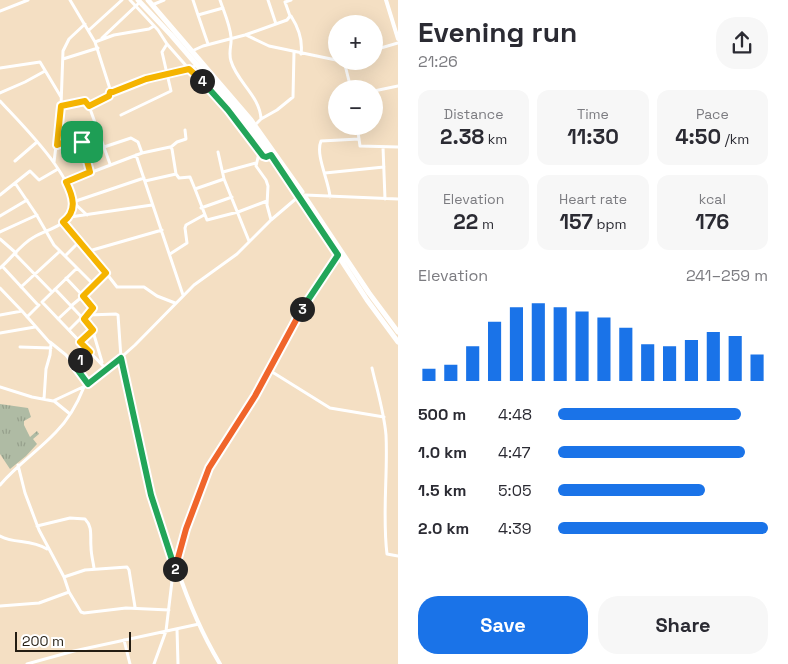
<!DOCTYPE html>
<html lang="en">
<head>
<meta charset="utf-8">
<style>
	:root { --surface:#fff; --page:#f7f7f7; --text:#2b2b33; --muted:#7c7c81; --accent:#1a73e8 }
	body { margin:0; font-family:"Space Grotesk",sans-serif; background:var(--page); color:var(--text); height:100vh; display:flex; flex-direction:column; font-size:19px; white-space:nowrap }
	* { box-sizing:border-box; margin:0 }
	p { font-size:16px; color:var(--muted) }
	.icon { flex:none; width:28px; height:28px; fill:none; stroke:currentColor; stroke-width:2; stroke-linecap:round; stroke-linejoin:round }
	.map { position:relative; flex:1; overflow:hidden }
	.panel { display:flex; flex-direction:column; background:var(--surface); width:390px }
	.panel>* { flex:none }
	.tools { position:absolute; left:328px; top:15px; display:grid; gap:10px }
	.tools a { display:grid; place-items:center; width:55px; height:55px; border-radius:50%; background:var(--surface); box-shadow:0 5px 20px #0002; font-size:25px }
	.scale { position:absolute; left:15px; bottom:12px; width:116px; box-sizing:border-box; padding-left:5px; border:2px solid #241d12; border-top:0; font-size:14px; line-height:18px; white-space:nowrap; color:#241d12; -webkit-text-stroke:4px #fff; paint-order:stroke }
	.pin { position:absolute; display:grid; place-items:center; width:42px; height:42px; color:#fff; margin:-21px; border-radius:10px; box-shadow:0 2px 8px #0006 }
	.km { position:absolute; width:25px; height:25px; margin:-12px; border-radius:50%; background:#222; color:#fff; font-size:14px; line-height:25px; text-align:center }
	.round { display:grid; place-items:center; flex:none; width:52px; height:52px; border-radius:20px; background:var(--page) }
	.summary { display:flex; align-items:center; justify-content:space-between; height:85px; padding:0 20px }
	h1 { font-size:28px; font-weight:700; line-height:38px }
	.stats { display:grid; grid-template-columns:repeat(3,1fr); gap:8px; height:85px; padding:5px 20px }
	.stats div { display:grid; align-content:center; border-radius:12px; background:var(--page); text-align:center }
	.stats b { font-size:21px; font-weight:700 }
	.stats small { font-size:14px; font-weight:400 }
	.stats p { font-size:14px }
	.chart { height:140px; padding:10px 20px }
	.chart p { display:flex; justify-content:space-between }
	.chart svg { width:100%; height:90px; margin-top:5px; stroke:var(--accent); stroke-width:6 }
	.button { display:flex; gap:10px; margin-top:auto; padding:10px 20px }
	.button a { flex:1; height:58px; border-radius:20px; background:var(--accent); color:#fff; font-size:20px; font-weight:700; line-height:58px; text-align:center }
	.button a+a { background:var(--page); color:var(--text) }
	ul { padding:0 20px; list-style:none; font-size:16px }
	li { display:grid; grid-template-columns:80px 60px 1fr; align-items:center; height:38px }
	li i { height:12px; border-radius:6px; background:var(--accent) }
	main { display:flex; flex:1; min-height:0 }
	.map>svg:first-child { display:block }
	.park { fill:url(#park-tufts) }
	.lines { fill:none; stroke-linecap:round; stroke-linejoin:round }
	.minor { stroke:#fff; stroke-width:3 }
	.tertiary { stroke:#fff; stroke-width:4 }
	.primary { stroke:#fff; stroke-width:5 }
	.split-1-casing { stroke:#fff; stroke-width:10 }
	.split-2-casing { stroke:#fff; stroke-width:10 }
	.split-3-casing { stroke:#fff; stroke-width:10 }
	.split-4-casing { stroke:#fff; stroke-width:10 }
	.split-5-casing { stroke:#fff; stroke-width:10 }
	.split-1 { stroke:#f5b400; stroke-width:6 }
	.split-2 { stroke:#22a559; stroke-width:6 }
	.split-3 { stroke:#f0652b; stroke-width:6 }
	.split-4 { stroke:#22a559; stroke-width:6 }
	.split-5 { stroke:#f5b400; stroke-width:6 }
</style>
</head>
<body>
<main>
<div class="map">
<svg width="398" height="664" viewBox="0 0 398 664">
	<defs>
		<pattern id="park-tufts" width="24" height="20" patternUnits="userSpaceOnUse" patternTransform="scale(1.25)"><rect width="24" height="20" fill="#afbba4"/><path d="M3 7l-1-3M5 7V3M7 7l1-3M15 17l-1-3M17 17v-4M19 17l1-3" fill="none" stroke="#96a08c"/></pattern>
	</defs>
	<rect width="100%" height="100%" fill="#f4dfc3"/>
	<path class="park" d="M0,404L28,408L31,417L24,421V425L30,437L37,431L39,434L33,439L37,444L26,456L10,469L0,454Z"/>
	<g class="lines">
		<path class="minor" d="M70,0L95,42L111,92L146,79L189,69L197,65
			M130,0L158,30L167,44L189,69L228,110L263,156L266,157L270,156
			M193,0L198,15L223,8
			M220,0C224,12 230,25 231,37C232,45 228,52 231,61C237,82 260,96 261,119L255,125
			M268,0L276,24
			M152,5L164,0
			M0,11L28,0
			M198,15L208,44
			M291,16C298,27 303,40 301,54
			M89,30L122,0
			M246,35L269,46L336,60
			M102,38L140,2
			M95,42L114,35L149,29L154,26
			M374,50L398,43
			M192,51L203,46L245,35L287,20L290,16L285,2L291,0
			M63,59L98,48
			M344,61L351,89
			M0,68L40,62L61,97
			M374,91L398,86
			M0,93L25,82L45,71
			M0,101C17,120 88,188 70,215C62,227 46,230 34,237C21,244 12,258 0,268
			M61,106L85,101L89,106L109,96L110,92
			M89,106L110,164
			M121,115L171,91L162,52L167,44
			M261,119L277,110L293,97L294,52
			M357,126L359,139
			M82,129L85,138L83,142
			M57,145L65,142H83L90,172
			M104,147L131,138L138,142L142,153
			M171,147L177,142L186,139L185,130
			M383,147L385,199
			M218,152L224,179
			M259,153L256,166L266,180L268,186L267,205L271,220
			M136,155L183,295
			M15,161L37,142
			M54,162L61,106L63,51L69,39L85,24
			M223,172L256,163
			M325,173L384,167
			M145,181L176,174
			M66,182L142,153L170,147L172,149L176,174L179,178L190,177L195,189L224,179L249,241
			M15,183L36,214L54,245L94,285L106,273
			M195,189L207,220L238,212L267,201
			M0,195L30,171L39,180L58,169
			M305,195L398,199
			M330,197C329,181 315,155 321,141L359,139L360,146L398,147
			M201,208L232,197
			M87,215L73,202L144,178
			M0,216L27,200
			M70,217L152,205
			M63,222L89,251L117,287H144L157,296L175,303
			M0,232L37,215
			M0,239L16,253
			M89,251L162,230
			M15,254L52,292
			M170,254L187,243L185,228L186,225L204,215
			M65,256L80,241
			M2,266L38,305
			M77,268L42,302L107,370
			M66,278L83,296L94,285
			M21,287L59,252
			M0,288L22,311
			M55,289L92,328L102,362
			M71,306L83,296L93,308L84,319
			M0,315L22,311L51,344L50,355L46,369L44,399
			M88,315L116,314L118,315L121,358L146,475L153,503L175,569
			M27,317L39,305
			M58,319L72,306
			M69,330L82,317
			M0,333L35,327
			M50,342L66,355L88,384
			M81,342L93,330
			M20,347L51,348
			M74,365L90,352
			M372,368C377,390 384,412 386,435C388,475 382,514 387,554L398,556
			M269,370L330,408L384,417
			M0,387L32,397L53,401L85,386L107,370L135,345L194,285L237,254L271,220L298,197
			M54,401L70,414
			M18,465L25,493L39,530L64,577L69,592L81,612L84,613L126,608L169,610
			M0,485C17,465 38,451 56,432C68,420 78,402 84,387
			M37,526L70,518L85,519C93,527 90,536 91,547C91,554 93,561 94,568
			M0,536C15,544 30,539 47,549
			M64,577L85,570L127,567L129,570L135,607
			M0,606L39,603L69,592
			M177,629L178,664
			M124,640L130,664
			M27,664L74,651L199,624
			M154,664L166,631L172,581L176,568"/>
		<path class="tertiary" d="M386,0L398,39
			M220,664C202,634 188,601 177,568L178,558L184,538L211,464L246,412L297,316L338,255"/>
		<path class="primary" d="M138,0L171,35L247,123L298,195
			M148,0L251,120L302,192
			M305,197L369,293L398,332
			M302,200L367,300L398,342"/>
	</g>
	<g class="lines">
		<g class="split-1-casing">
			<path id="split-1" d="M80,360L90,352L80,342L93,330L84,319L93,308L83,296L106,273L63,222C78,211 73,196 66,182L90,172L82,142"/>
		</g>
		<g class="split-2-casing">
			<path id="split-2" d="M80,360L74,365L88,384L121,358L151,495L175,569"/>
		</g>
		<g class="split-3-casing">
			<path id="split-3" d="M175,569L186,529L209,468L255,396L302,309"/>
		</g>
		<g class="split-4-casing">
			<path id="split-4" d="M202,81L228,110L263,156L266,157L271,155L338,255L302,309"/>
		</g>
		<g class="split-5-casing">
			<path id="split-5" d="M82,142H65L57,145L61,106L85,101L89,106L109,96L110,92H113L146,79L189,69L202,81"/>
		</g>
		<use href="#split-1" class="split-1"/>
		<use href="#split-2" class="split-2"/>
		<use href="#split-3" class="split-3"/>
		<use href="#split-4" class="split-4"/>
		<use href="#split-5" class="split-5"/>
	</g>
</svg>
<div class="tools">
<a>+</a>
<a>−</a>
</div>
<div class="scale">200 m</div>
<div class="pin" style="left:82px;top:142px;background:#1e9e55"><svg class="icon" aria-label="arrive" viewBox="0 0 24 24"><path d="M6 21V4h12l-3 4 3 4H6"/></svg></div>
<b class="km" style="left:80px;top:360px">1</b>
<b class="km" style="left:175px;top:569px">2</b>
<b class="km" style="left:302px;top:309px">3</b>
<b class="km" style="left:202px;top:81px">4</b>
</div>
<section class="panel">
<div class="summary"><div><h1>Evening run</h1><p>21:26</p></div><a class="round"><svg class="icon" aria-label="share" viewBox="0 0 24 24"><path d="M12 15V3M7 8l5-5 5 5M5 13v7h14v-7"/></svg></a></div>
<div class="stats">
<div><p>Distance</p><b>2.38<small> km</small></b></div>
<div><p>Time</p><b>11:30</b></div>
<div><p>Pace</p><b>4:50<small> /km</small></b></div>
</div>
<div class="stats">
<div><p>Elevation</p><b>22<small> m</small></b></div>
<div><p>Heart rate</p><b>157<small> bpm</small></b></div>
<div><p>kcal</p><b>176</b></div>
</div>
<div class="chart"><p><span>Elevation</span>241–259 m</p>
<svg viewBox="0 0 160 44" preserveAspectRatio="none"><path d="M5 44V38M15 44V36M25 44V27M35 44V15M45 44V8M55 44V6M65 44V8M75 44V10M85 44V13M95 44V18M105 44V26M115 44V27M125 44V24M135 44V20M145 44V22M155 44V31"/></svg>
</div>
<ul>
<li><b>500 m</b>4:48<i style="width:87%"></i></li>
<li><b>1.0 km</b>4:47<i style="width:89%"></i></li>
<li><b>1.5 km</b>5:05<i style="width:70%"></i></li>
<li><b>2.0 km</b>4:39<i style="width:100%"></i></li>
</ul>
<div class="button"><a>Save</a><a>Share</a></div>
</section>
</main>
</body>
</html>
